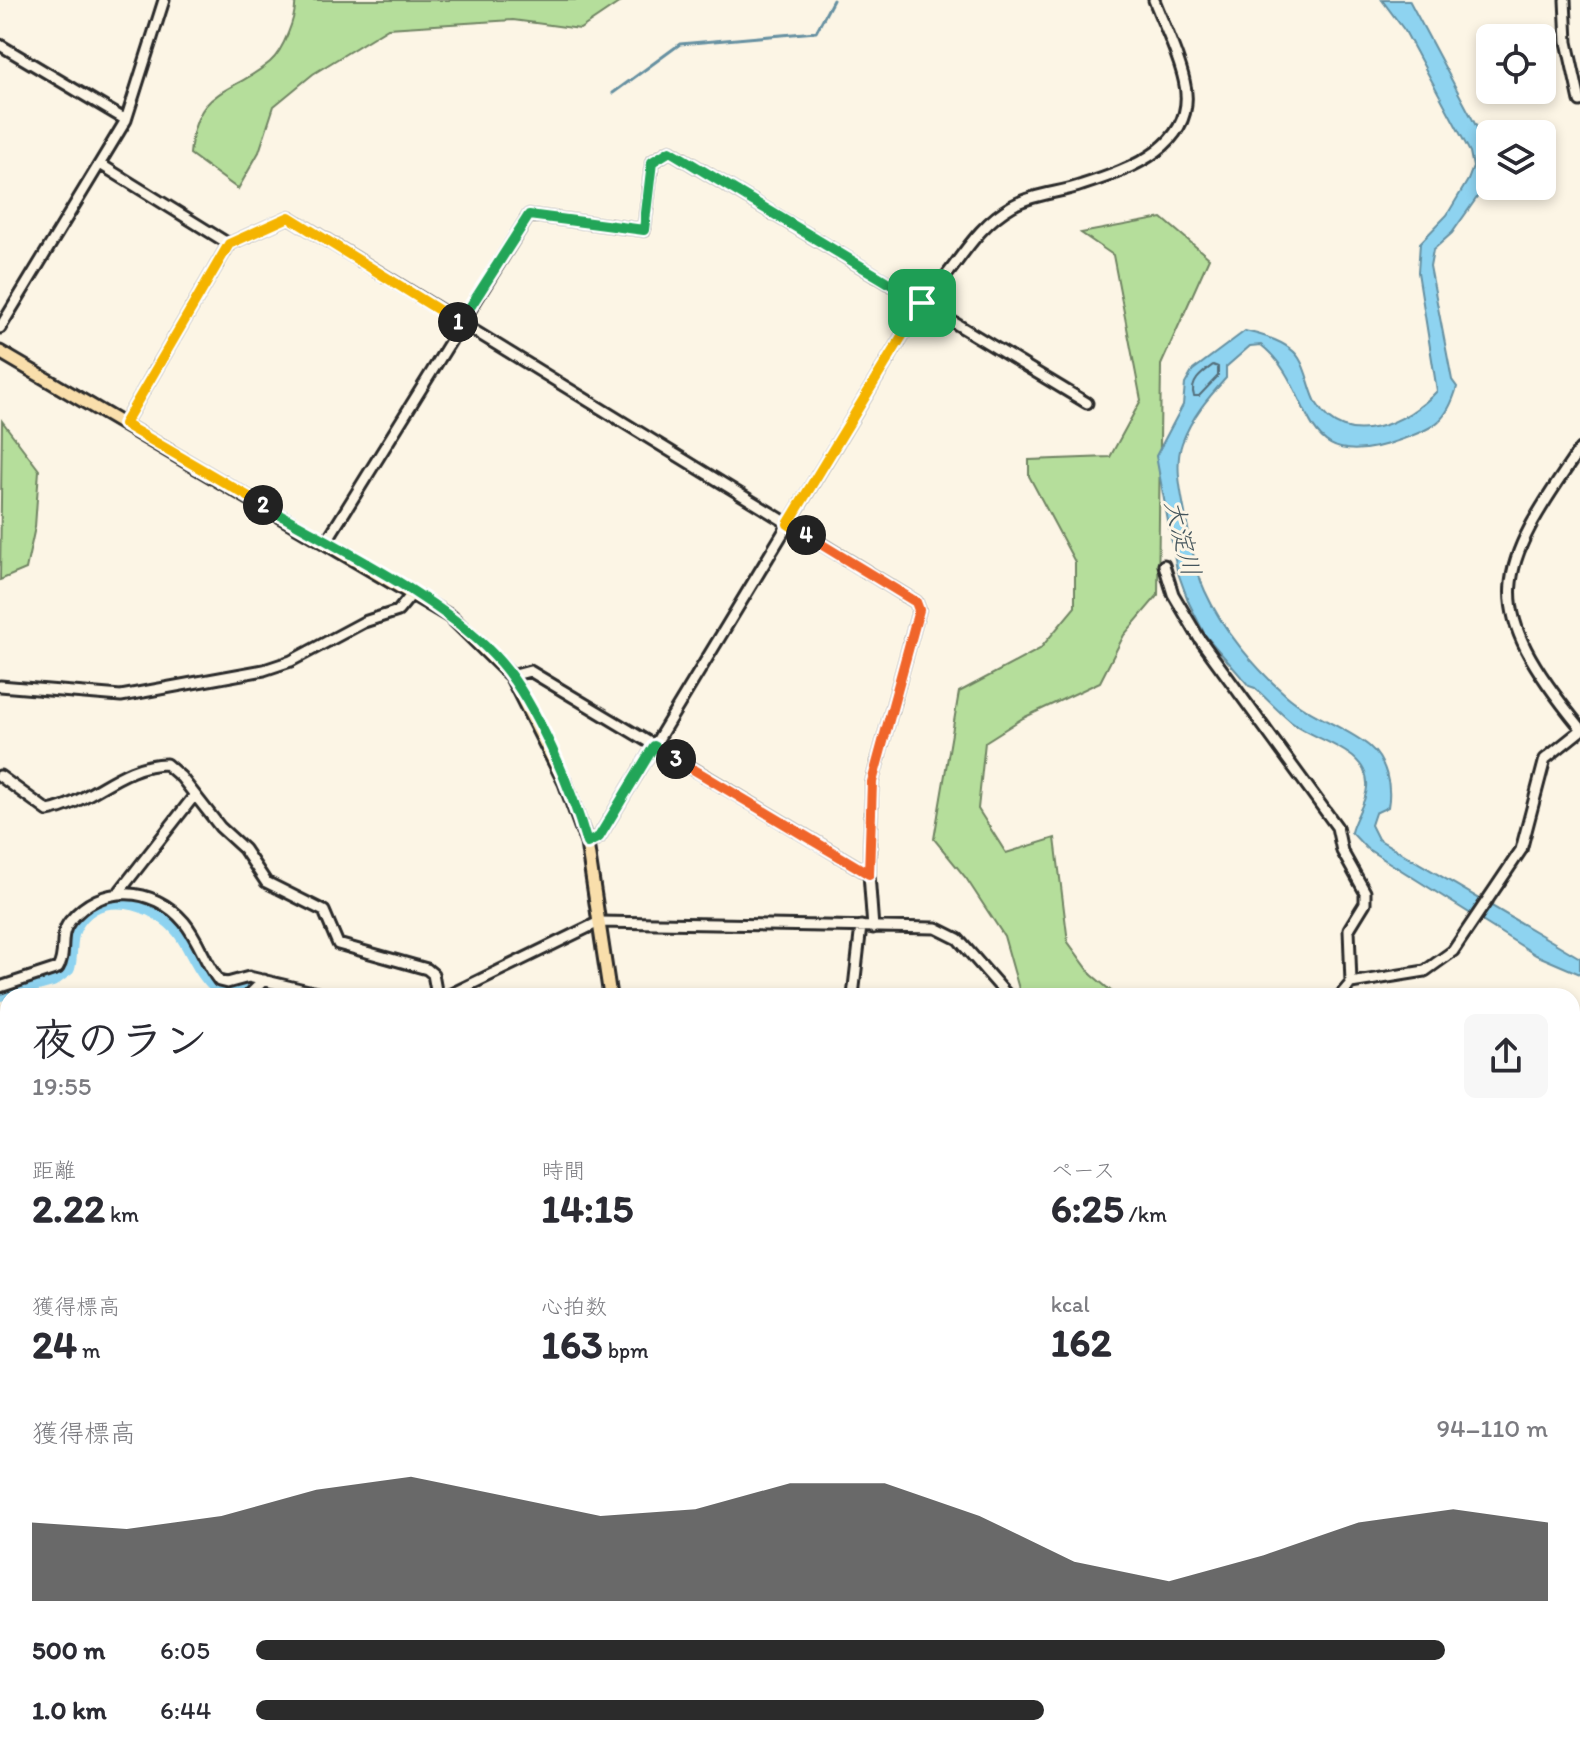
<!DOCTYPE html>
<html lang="ja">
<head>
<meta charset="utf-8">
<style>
	:root { --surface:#fff; --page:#f7f7f7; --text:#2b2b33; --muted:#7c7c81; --accent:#2b2b2b }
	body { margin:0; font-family:Itim,"Klee One",sans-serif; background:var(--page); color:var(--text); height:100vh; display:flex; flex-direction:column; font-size:30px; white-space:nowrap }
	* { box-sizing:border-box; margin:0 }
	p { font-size:26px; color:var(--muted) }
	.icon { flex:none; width:44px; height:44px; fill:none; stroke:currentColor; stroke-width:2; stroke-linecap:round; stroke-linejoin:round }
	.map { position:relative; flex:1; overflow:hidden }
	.drawer { position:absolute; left:0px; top:988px; width:1580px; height:768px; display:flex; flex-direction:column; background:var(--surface); border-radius:24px 24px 0 0; box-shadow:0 4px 12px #0003 }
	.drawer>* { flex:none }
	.tools { position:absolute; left:1476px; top:24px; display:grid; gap:16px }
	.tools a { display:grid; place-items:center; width:80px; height:80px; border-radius:12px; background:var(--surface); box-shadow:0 4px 12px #0003; font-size:40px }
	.pin { position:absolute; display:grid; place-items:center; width:68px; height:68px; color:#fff; margin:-34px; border-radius:16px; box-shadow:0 4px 12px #0006 }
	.km { position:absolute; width:40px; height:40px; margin:-20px; border-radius:50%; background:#222; color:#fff; font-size:22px; line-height:40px; text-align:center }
	.round { display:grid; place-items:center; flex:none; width:84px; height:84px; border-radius:12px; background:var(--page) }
	.overview { display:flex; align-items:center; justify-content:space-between; height:136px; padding:0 32px }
	h1 { font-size:44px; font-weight:800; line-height:60px }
	.metrics { display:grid; grid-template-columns:repeat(3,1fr); gap:12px; height:136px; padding:8px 32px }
	.metrics div { display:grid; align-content:center }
	.metrics b { font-size:40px; font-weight:800 }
	.metrics small { font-size:22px; font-weight:400 }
	.metrics p { font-size:22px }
	.chart { height:224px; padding:16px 32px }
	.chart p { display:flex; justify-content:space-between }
	.chart svg { width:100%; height:144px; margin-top:8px; fill:var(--accent); opacity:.7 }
	ul { padding:0 32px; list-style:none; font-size:26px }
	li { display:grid; grid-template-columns:128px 96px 1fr; align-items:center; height:60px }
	li i { height:20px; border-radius:10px; background:var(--accent) }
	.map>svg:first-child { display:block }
	.green { fill:#b5de9b; stroke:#708463; stroke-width:2 }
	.water { fill:#8ed3f0; stroke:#6690a1; stroke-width:2 }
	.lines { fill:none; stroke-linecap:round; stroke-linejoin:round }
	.shore { stroke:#536e7a; stroke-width:2 }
	.stream { stroke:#6690a1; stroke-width:3 }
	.river { stroke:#8ed3f0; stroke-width:16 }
	.minor-casing { stroke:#2b2b2b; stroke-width:15 }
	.major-casing { stroke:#2b2b2b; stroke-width:17 }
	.minor { stroke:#fcf5e5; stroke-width:9 }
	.major { stroke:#f9deab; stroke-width:11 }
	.split-1-casing { stroke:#fff; stroke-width:16 }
	.split-2-casing { stroke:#fff; stroke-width:16 }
	.split-3-casing { stroke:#fff; stroke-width:16 }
	.split-4-casing { stroke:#fff; stroke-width:16 }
	.split-5-casing { stroke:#fff; stroke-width:16 }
	.split-1 { stroke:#22a559; stroke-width:10 }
	.split-2 { stroke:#f5b400; stroke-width:10 }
	.split-3 { stroke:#22a559; stroke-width:10 }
	.split-4 { stroke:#f0652b; stroke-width:10 }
	.split-5 { stroke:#f5b400; stroke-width:10 }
	.labels { text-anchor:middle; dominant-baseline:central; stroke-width:6; stroke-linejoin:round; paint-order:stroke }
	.water-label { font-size:26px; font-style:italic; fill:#44555c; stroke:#fcf5e5 }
</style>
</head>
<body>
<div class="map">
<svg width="1580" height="1756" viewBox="0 0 1580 1756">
	<rect width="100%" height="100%" fill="#fcf5e5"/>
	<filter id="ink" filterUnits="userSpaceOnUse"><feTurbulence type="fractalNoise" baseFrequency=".0125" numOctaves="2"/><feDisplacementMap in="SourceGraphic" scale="16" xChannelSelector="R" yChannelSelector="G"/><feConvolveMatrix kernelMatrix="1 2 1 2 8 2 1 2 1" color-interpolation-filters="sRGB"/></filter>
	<g filter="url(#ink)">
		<path class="green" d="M295,0H623L580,29L513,20L388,28L313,74L274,106L259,152L238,189L190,154C196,86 228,97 270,62C283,51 297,16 295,0Z
			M1162,218L1209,258L1161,365L1158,595L1124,635L1100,682L1023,718L985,742L978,809L1006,853L1055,838L1068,942L1092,975L1117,996H1021L1004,936L966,878L934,839L959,692L1040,649L1075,607V562L1029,476V460L1110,457L1141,400L1113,255L1081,233Z
			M2,421L39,470L35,527L26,569L0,580Z
			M8,1482V1647L0,1660V1484Z
			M198,1748H274L340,1756H154Z"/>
		<path class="water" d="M1382,0H1409L1490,152V179L1452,233L1433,250L1430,266L1452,380L1457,387C1447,421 1436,427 1403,439C1291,481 1320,391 1261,345L1250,346L1226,367V378C1208,398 1192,416 1182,443C1175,463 1180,487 1184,508C1189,534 1194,567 1205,591C1222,629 1255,668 1286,695C1311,717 1344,726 1369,746C1386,760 1392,786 1388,807L1375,813L1371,825L1378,839L1580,958V974L1536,955L1366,848L1351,832C1355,816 1366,804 1367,787C1370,750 1315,741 1291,722C1279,712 1267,699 1255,688L1249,686L1205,635L1189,603L1177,570L1156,456L1183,405L1185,384L1193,370L1245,331C1263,335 1289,342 1299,358C1308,372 1309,390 1317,404C1344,452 1408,423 1437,391L1418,272L1420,243L1447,215L1468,180L1473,167L1470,152L1405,31Z
			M1580,1709V1756H1540L1547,1748H1572V1720Z"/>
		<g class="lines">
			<path class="shore" d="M1213,365L1218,367V376L1199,396H1194C1189,382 1202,373 1213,365Z"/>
			<path class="stream" d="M613,93L680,44L816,32L833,0"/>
			<path class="river" d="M270,987L302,996
				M0,993L52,979L67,968C71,954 67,939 74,926C97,883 157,901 180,931C193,948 201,975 219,988L251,985
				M571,1748L573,1756"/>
			<g class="minor-casing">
				<path id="minor" d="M1565,0L1567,42L1580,101
					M0,45L126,120
					M100,164L229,244
					M0,328L126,120L164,0
					M124,424L229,244L289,217L916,602L919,610L872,782L869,874L873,928
					M1580,449C1495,572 1480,604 1580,727
					M326,542L529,215L644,230L652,162L670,151L1087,403
					M1164,565L1173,594L1199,638L1337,827L1342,851L1365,892V903L1349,929L1351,983L1340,996
					M511,676L530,671L869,874
					M0,686L121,696L264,670L291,661L364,622L398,611L412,594
					M0,776L48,811C90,803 122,764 166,764L181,777L220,827L244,849L266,882L324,911L338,944L427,969L433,974L437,996
					M587,843L599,837L922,303C956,272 970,230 1012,206C1033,194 1059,193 1082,185C1129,170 1200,145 1184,80C1178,53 1164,26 1154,0
					M119,892L194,796
					M1351,983L1425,971L1453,951L1521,850L1545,759L1580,731
					M0,987L58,968C67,953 58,935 70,921C101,883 153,886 184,922C199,940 205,963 219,981L227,983L249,977L330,996
					M248,996L264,980
					M447,996L599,922L936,928L958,939L1008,996
					M853,996L861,926
					M0,1076L8,1069
					M0,1440L8,1438
					M0,1706L8,1701
					M1246,1756L1256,1748"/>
			</g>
			<g class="major-casing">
				<path id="major" d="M0,352L451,617L511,676L565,783L587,843L610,996
					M1031,1748L1033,1756"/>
			</g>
			<use href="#minor" class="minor"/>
			<use href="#major" class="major"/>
		</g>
	</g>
	<g class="lines" filter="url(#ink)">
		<g class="split-1-casing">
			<path id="split-1" d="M458,322L460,323L529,215L644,230L652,162L670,151L922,303"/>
		</g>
		<g class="split-2-casing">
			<path id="split-2" d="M263,505L124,424L229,244L289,217L458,322"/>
		</g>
		<g class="split-3-casing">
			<path id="split-3" d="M263,505C336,548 447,600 501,663C537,705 572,790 587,843L599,837L654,746L676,759"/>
		</g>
		<g class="split-4-casing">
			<path id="split-4" d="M676,759L869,874L872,782L919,610L916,602L806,535"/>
		</g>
		<g class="split-5-casing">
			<path id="split-5" d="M806,535L788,524L922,303"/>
		</g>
		<use href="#split-1" class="split-1"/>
		<use href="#split-2" class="split-2"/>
		<use href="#split-3" class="split-3"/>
		<use href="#split-4" class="split-4"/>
		<use href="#split-5" class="split-5"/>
	</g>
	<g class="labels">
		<g class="water-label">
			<text transform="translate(1183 538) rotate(76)">大淀川</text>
		</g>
	</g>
</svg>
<div class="tools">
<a><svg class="icon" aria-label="locate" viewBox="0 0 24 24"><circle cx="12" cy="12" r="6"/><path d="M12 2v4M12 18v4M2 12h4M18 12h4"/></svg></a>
<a><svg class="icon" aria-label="layers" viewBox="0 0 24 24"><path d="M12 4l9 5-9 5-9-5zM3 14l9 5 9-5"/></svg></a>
</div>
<div class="pin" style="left:922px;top:303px;background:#1e9e55"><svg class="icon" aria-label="arrive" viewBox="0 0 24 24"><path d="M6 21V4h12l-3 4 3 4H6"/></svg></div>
<b class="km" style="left:458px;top:322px">1</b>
<b class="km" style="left:263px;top:505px">2</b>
<b class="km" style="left:676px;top:759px">3</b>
<b class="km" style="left:806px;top:535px">4</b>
<section class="drawer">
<div class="overview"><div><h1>夜のラン</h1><p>19:55</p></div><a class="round"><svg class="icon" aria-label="share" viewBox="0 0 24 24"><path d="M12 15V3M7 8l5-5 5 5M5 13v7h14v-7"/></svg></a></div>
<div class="metrics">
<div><p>距離</p><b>2.22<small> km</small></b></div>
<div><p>時間</p><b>14:15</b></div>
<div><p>ペース</p><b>6:25<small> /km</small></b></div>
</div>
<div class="metrics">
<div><p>獲得標高</p><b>24<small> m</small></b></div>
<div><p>心拍数</p><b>163<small> bpm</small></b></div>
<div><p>kcal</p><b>162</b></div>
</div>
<div class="chart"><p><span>獲得標高</span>94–110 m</p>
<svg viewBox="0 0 160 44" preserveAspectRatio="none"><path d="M0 44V20L10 22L20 18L30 10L40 6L50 12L60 18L70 16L80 8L90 8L100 18L110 32L120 38L130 30L140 20L150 16L160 20V44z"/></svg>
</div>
<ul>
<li><b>500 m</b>6:05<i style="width:92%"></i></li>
<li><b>1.0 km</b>6:44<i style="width:61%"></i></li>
</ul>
</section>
</div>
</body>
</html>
